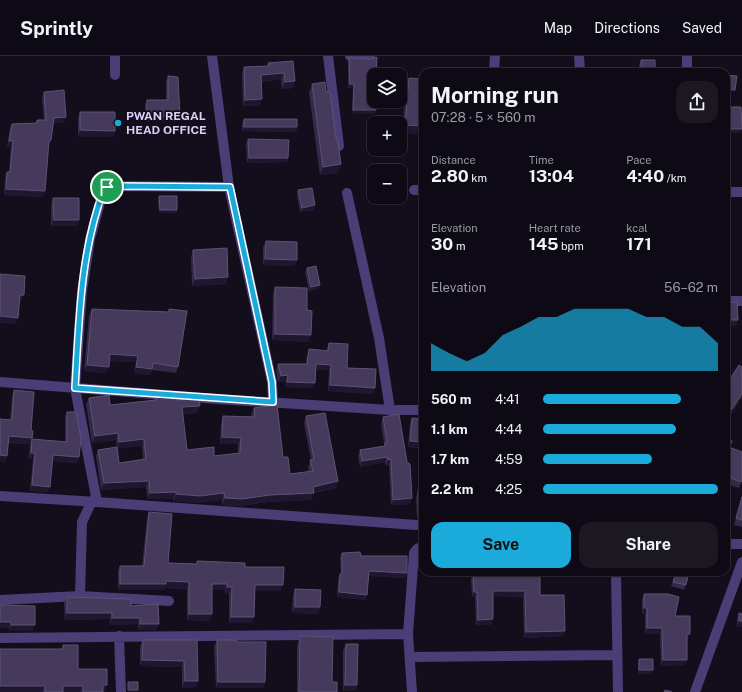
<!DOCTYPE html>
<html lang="en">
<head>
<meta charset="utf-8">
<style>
	:root { --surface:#0e0a15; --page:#1c1822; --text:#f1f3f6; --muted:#9b9aa0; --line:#2e2b34; --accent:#1aabdb }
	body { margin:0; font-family:"Public Sans",sans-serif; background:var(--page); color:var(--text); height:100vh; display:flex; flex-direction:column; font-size:15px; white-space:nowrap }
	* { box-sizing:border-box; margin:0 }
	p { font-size:13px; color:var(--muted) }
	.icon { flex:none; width:22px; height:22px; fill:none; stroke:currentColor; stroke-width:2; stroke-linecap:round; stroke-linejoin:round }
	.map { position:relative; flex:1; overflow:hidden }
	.panel { position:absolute; left:419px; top:12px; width:311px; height:508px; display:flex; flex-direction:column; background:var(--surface); border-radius:12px; box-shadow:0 1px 3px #0004,0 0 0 1px var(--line) }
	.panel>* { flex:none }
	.controls { position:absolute; left:367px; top:12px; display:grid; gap:8px }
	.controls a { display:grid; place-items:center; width:40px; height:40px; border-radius:8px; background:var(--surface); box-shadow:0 1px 3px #0004,0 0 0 1px var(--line); font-size:20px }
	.pin { position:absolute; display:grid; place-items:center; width:34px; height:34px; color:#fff; margin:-17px; border:2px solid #fff; border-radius:50%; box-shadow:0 1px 4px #0007 }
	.round { display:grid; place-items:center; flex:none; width:42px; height:42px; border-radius:12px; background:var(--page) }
	.summary { display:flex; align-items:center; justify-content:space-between; height:68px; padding:0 12px }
	h1 { font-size:22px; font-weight:700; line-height:30px }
	.stats { display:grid; grid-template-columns:repeat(3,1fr); gap:6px; height:68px; padding:4px 12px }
	.stats div { display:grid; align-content:center }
	.stats b { font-size:17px; font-weight:700 }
	.stats small { font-size:11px; font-weight:400 }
	.stats p { font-size:11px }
	.chart { height:112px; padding:8px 12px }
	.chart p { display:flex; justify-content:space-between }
	.chart svg { width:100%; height:72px; margin-top:4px; fill:var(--accent); opacity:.7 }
	.cta { display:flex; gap:8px; margin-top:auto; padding:8px 12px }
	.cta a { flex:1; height:46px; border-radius:12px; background:var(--accent); color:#111; font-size:16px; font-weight:700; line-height:46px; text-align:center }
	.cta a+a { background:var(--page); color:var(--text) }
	ul { padding:0 12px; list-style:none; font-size:13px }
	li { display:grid; grid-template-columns:64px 48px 1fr; align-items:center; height:30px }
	li i { height:10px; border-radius:5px; background:var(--accent) }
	header { display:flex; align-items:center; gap:24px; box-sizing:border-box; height:56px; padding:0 20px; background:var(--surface); border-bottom:1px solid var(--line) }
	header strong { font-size:19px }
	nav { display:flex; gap:22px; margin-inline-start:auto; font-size:14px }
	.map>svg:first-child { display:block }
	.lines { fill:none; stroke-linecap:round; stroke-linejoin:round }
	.minor { stroke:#493e76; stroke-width:10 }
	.wall { fill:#342948; fill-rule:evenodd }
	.shaded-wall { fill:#1f162f }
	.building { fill:#453a5b; stroke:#5d5274 }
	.route-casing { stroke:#fff; stroke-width:8 }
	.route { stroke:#1aabdb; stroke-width:5 }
	.poi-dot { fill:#1aabdb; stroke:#130e1c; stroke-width:1.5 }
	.labels { text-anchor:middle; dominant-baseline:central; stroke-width:3.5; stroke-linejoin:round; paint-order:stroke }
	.poi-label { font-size:12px; font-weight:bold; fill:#dacff9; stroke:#130e1c; text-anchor:start }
</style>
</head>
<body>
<header>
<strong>Sprintly</strong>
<nav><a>Map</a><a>Directions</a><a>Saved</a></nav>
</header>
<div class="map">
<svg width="742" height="636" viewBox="0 0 742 636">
	<rect width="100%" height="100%" fill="#130e1c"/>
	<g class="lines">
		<path class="minor" d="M115,0V19
			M212,0L229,131L272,326L273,345
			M328,0L339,90
			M350,0H370
			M579,0L580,16
			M687,0V16
			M494,16L495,0
			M229,131L116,130L107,131L103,136L90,183L82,235L75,332L97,446L416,469
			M414,134H423
			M726,136H742
			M347,137L379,282L390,354
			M726,245H742
			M0,326L217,343L390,354H423
			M0,440L97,446
			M92,445L82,466L80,540L169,545
			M726,488H742
			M616,516L618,636
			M0,544L80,540
			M119,580L121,636
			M0,582L408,578
			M410,601L617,599
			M412,636L408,578L414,497L417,493L423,490
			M695,636L742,506"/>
	</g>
	<path class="wall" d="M349,2L374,58L352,57L353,31L348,32V6Z
		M641,4L655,16H639V9Z
		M268,7L295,25L293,32L282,33L281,23L262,26L260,49L243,50L242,18L244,11L267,10Z
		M168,20L178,66H145V49L147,44H166V25Z
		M409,22L423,23L402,77L406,30Z
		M312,28L326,36L341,108L338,117L320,119L309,37Z
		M44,36L64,66L53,67L49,90H48L43,141L4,139L5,122L7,116H9L11,91H7L10,73L12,68L36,67L37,64H44L42,42Z
		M80,56L115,75L113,81H78V62Z
		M244,63L297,71L296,76L242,75V67Z
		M248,83L288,102L287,106L247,107L246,88Z
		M298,134L314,154L300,156L297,139Z
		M159,140L177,154L176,157H159L158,143Z
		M53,142L79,164L77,170H51V149Z
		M266,185L297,204L294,210L263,209V191Z
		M193,194L228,221L226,228L192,230L191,201Z
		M307,212L318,233L309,235L305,216Z
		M275,231L307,254L309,286L272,284L273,237Z
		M92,253L168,256L169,253L178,311L176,317L152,314L150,319L134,317L136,306L109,305L106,317L84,315L89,259Z
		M329,287L347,312L373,338L328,335L329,314H316L315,327L313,332L285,331L286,325L278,326L276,314L278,308H306L307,299L309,293L326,295Z
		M726,329L742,341L730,360L726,358Z
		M14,334L31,375L32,383L65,386V361L67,356L79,401L77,407L53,405L48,436L30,435L33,403H29L30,388L8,387L5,406H0V363L10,364L12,340Z
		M156,341L174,344L197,357L182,358L187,394L214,400L238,397V388H220L221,367L223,360L252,361L251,359L254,352L283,401L290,418L309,416L308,411L311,404L304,367L306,360L338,425L336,432L314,437L311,444L268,446L239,450L222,449V444L198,447L174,445L173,443H148L146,431L101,434L96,400L98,394L117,391L116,384L92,387L86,348L89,342L110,349L155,344ZM142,390L143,404L119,407L118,392Z
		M383,361L412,442L410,448L391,449L389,409L386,410L385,406L360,411L358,400L360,394L384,390V388L381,367Z
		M412,362L423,363V474H420L422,468V466L417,463L416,445L423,392L408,391L410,368Z
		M726,382L742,424L739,432L726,428Z
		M742,439V471L734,469Z
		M149,456L168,507L196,508L197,505L245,511L281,535H255L252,567H229V538H225V534H212L210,565L187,564V533L165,532L164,534H118V516L120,510H142L147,462Z
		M342,497L361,500L406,522L369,520L367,539L365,544L337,541L338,523L341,518L340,502Z
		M521,516L540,539L563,580L524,582L523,541L493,540L491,569H476L475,541H472L471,523L473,517L520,518Z
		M676,516H694L692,520L689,519L684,534L671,530Z
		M295,533L320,551L318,558L292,557L293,539Z
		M644,538L675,560L688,583H687L685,609L661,610L660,578H645V558H642V544Z
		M67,541L131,550L156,574H138V568L110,569V563L65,564L64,547Z
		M0,549L35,569L32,575H9V572H0Z
		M739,557L742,558V571H737V563Z
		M300,580L332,626L337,636H297V589Z
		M143,584H197L196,631L182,632V611L140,610V590Z
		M217,584L236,586L265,626L263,632H216L214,591Z
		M346,588L357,629L355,635H343V594Z
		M63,589L78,613L107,629L105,635H103V636H0L62,593Z
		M639,603L653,614L651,618H638V608Z"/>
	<path class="shaded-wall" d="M284,17L281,23L259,26L261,19Z
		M295,25L293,32L282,33L285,26Z
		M350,28H354L353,31L348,32Z
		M726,33L735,34L734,36L726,35Z
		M262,43L260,49L243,50L245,44Z
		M353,54H376L374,58L352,57Z
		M66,61L64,66L52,67L54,62Z
		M147,61H180L178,66H145Z
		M405,69L423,70V79L402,77Z
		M244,71H297L296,76L242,75Z
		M726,73H742L740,77H726Z
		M80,74L115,75L113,81H78Z
		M51,84L49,90H47L49,85Z
		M9,85H13L11,91H7Z
		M249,102H288L287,106L247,107Z
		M341,108L338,117L320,119L323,111Z
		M6,133L45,135L43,141L4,139Z
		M315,149L314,154L300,156L302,152Z
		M160,154H177L176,157H159Z
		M54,164H79L77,170H51Z
		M265,203L297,204L294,210L263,209Z
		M228,221L226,228L192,230L195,223Z
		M320,229L318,233L309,235L311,231Z
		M20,239H24L21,245H18Z
		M0,260L18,262L16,268L0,267Z
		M726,264H738L736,270H726Z
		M275,278L311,279L309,286L272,284Z
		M110,298L138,300L136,306L108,305Z
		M316,308L331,309L329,314H314Z
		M87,309L109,311L106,317L84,315Z
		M136,311L152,313L150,319L134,317Z
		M288,319L286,325L278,326L281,320Z
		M287,326L315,327L313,332L285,331Z
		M330,329L375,332L373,338L328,335Z
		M742,338V341L730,360L732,353Z
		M200,350L197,357L179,358L182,351Z
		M118,377L116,384L92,387L95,380Z
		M9,380L32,382L30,388L7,386Z
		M222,381L241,382L238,388H220Z
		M144,383L142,390L117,393L119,386Z
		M410,385L423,386V392L408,391Z
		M31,397H35L33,403H29Z
		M0,399L7,400L5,406H0Z
		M53,399L79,401L77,407L51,405Z
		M387,401L385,406L360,411L362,405Z
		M391,403L389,409L386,410L388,404Z
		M149,425L146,431L101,434L104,427Z
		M338,425L336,432L311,437L313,431Z
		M32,429L50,431L48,436L30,435Z
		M176,436L173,443H148L150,437Z
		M224,437L222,444L198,447L174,445L176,438Z
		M314,437L311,444L268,446L239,450L222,449L225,442Z
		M412,442L410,448L391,449L393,444Z
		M422,468H423V474H420Z
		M369,515L407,517L406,522L367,520Z
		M166,525L189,526L187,533L165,532L164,534H118L120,528Z
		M212,528H227L225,534H210Z
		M255,529H283L281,535H252Z
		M227,531H232L229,538H225Z
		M493,535H525L523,541L491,540Z
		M339,536L367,539L365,544L337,541Z
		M474,536H477L475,541H472Z
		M295,551H320L318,558L292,557Z
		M644,552H647L645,558H642Z
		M67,557H112L110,563L65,564Z
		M189,558H212L210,565L187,564Z
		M231,561H254L252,567H229Z
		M112,562H140L138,568L110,569Z
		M493,563L491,569H476L478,564Z
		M739,565H742V571H737Z
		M0,566H11L9,572H0Z
		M140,568H159L156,574H138Z
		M11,569H35L32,575H9Z
		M647,572H662L660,578H645Z
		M565,575L563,580L524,582L526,576Z
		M687,578H690L688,583H685Z
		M142,604L184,605L182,611L140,610Z
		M663,604H687L685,609L661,610Z
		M639,614H653L651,618H638Z
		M185,625H198L196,631L182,632Z
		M218,626H265L263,632H216Z
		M103,629H107L105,635H101Z
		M345,629H357L355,635H343Z
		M0,630H45L42,636H0Z
		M63,630H83L80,636H60Z
		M128,634H138L137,636H128Z"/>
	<path class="building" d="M377,1L376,19H374V45H376V54H353L354,28H350L349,2L371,3Z
		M641,4H655V16H641Z
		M293,5L295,25L285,26L284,17L261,19L262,43L245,44L244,11L269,10L268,7Z
		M726,19L737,20L735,34L726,33Z
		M168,20L178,21L180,61H147V44H168Z
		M409,22L423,23V70L405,69Z
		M325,26L326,36H330L336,82L338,87L341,108L323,111L312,28Z
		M64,34L66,61L54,62L51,84L49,85L45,135L6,133L7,116H10L13,85H9L12,68L37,67V64H46L44,36Z
		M726,51H741L742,73H726Z
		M80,56H115V75L80,74Z
		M244,63H297V71H244Z
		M248,83L289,84L288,102H249Z
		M312,132L315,149L302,152L298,134Z
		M159,140H177V154H160Z
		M53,142H79V164H54Z
		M266,185L297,186V204L265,203Z
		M227,192L228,221L195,223L193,194Z
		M316,210L320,229L311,231L307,212Z
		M0,218L25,220L24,239H20L18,262L0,260Z
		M275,231L307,232V254L312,255L311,279L275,278Z
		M737,246L738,264H726V247Z
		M92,253L169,256V253L187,255L178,311L153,307L152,313L136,311L138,300L110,298L109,311L87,309Z
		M329,287L348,288L347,312L376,313L375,332L330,329L331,309L316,308L315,327L287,326L288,319L281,320L278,308H307L309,293L328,295Z
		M739,309L742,311V338L732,353L726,350V329Z
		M14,334L34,336L31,375H33L32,382L9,380L7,400L0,399V363L12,364Z
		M109,339L110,349L156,344V341H174V344L199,343L200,350L182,351L187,394L214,391V400L240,397L241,382L222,381L223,360L255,361L254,352L277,349L283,401H288L290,418L313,415L310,404L314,403L306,360L325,357L338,425L313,431L314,437L270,439L242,443L225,442L224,437L200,440L176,438V436L150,437L149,425L104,427L98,394L117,391L119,407L146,403L144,383L119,386L118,377L95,380L89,342Z
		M67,356H76L81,383L79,401L53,399L50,431L32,429L35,397H31L32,383L67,386Z
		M399,358L407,406L410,408L412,442L393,444L391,403L388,404L387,401L362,405L360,394L385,390V387H387L383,361Z
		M412,362L423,363V386L410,385Z
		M726,382L732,385L729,391L742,396V424L741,426L726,420Z
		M423,401V459L419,457L418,439Z
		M742,441V464L736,462Z
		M149,456L172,458L168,507L197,508V505L245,507V511H284L283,529H255L254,561H231L232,531H227V528H212V558H189V526L166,525V528H120V510H144Z
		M360,496L361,500H407V517L369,515L367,539L339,536L340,518H342V497Z
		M521,516H540V539H564L565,575L526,576L525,535H493V563L478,564L477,536H474L473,517L522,518Z
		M676,516H689L686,529L673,526Z
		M295,533L321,534L320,551H295Z
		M644,538H668L679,541L675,560H690V578H687V604H663L662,572H647V552H644Z
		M67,541L131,543V550L158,548L159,568H140V562H112V557H67Z
		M0,549L35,550V569H11V566H0Z
		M739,557L742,558V565H739Z
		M300,580L333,581L332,626H337V636H299Z
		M143,584H197L198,625H185L184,605L142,604Z
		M217,584H236V586H266L265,626H218Z
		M346,588H358L357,629H345Z
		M63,589H78V613H107V629H103V636H83V630H63V636H45V630H0V593H63Z
		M639,603H653V614H639Z
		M128,626H138V634H128Z
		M665,634L672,636H664Z"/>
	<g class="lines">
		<g class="route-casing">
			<path id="route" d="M116,130L230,131L272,326L273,346L75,332C79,267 80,198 103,136L107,131Z"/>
		</g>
		<use href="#route" class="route"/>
	</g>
	<circle class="poi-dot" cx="118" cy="67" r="4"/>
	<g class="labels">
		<g class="poi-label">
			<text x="126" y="60">PWAN REGAL<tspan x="126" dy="14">HEAD OFFICE</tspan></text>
		</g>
	</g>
</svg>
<div class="controls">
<a><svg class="icon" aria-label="layers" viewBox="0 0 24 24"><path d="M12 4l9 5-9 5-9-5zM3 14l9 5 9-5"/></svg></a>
<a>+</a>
<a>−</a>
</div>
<div class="pin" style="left:107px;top:131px;background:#1e9e55"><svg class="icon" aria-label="arrive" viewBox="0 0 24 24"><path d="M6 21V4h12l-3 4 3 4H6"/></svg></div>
<section class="panel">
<div class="summary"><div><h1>Morning run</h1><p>07:28 · 5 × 560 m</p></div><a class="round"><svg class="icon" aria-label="share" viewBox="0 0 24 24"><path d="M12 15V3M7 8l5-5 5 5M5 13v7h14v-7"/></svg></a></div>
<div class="stats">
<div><p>Distance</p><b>2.80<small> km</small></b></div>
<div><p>Time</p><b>13:04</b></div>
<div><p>Pace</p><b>4:40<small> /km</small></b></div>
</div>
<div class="stats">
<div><p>Elevation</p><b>30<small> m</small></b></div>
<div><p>Heart rate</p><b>145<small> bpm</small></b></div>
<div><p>kcal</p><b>171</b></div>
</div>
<div class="chart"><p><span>Elevation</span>56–62 m</p>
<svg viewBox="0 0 160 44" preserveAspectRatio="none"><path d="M0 44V27L10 33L20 38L30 33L40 22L50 17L60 11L70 11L80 6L90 6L100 6L110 6L120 11L130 11L140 17L150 17L160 27V44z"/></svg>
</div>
<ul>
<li><b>560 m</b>4:41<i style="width:79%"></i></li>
<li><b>1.1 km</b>4:44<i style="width:76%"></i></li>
<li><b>1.7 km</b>4:59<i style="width:62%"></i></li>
<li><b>2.2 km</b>4:25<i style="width:100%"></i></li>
</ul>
<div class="cta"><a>Save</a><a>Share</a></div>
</section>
</div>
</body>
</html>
